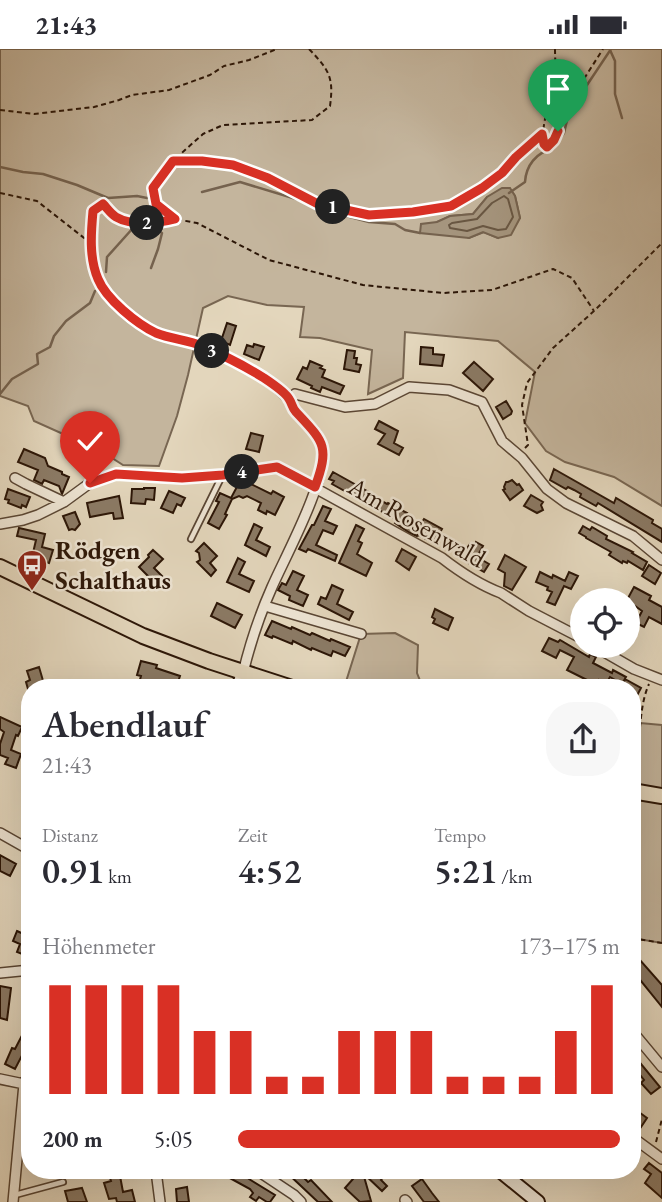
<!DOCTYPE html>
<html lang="de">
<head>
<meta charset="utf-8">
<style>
	:root { --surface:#fff; --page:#f7f7f7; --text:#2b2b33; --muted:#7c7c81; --accent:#d93025 }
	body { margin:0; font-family:"EB Garamond",serif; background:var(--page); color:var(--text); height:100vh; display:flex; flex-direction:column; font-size:26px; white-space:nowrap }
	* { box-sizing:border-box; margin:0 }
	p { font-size:23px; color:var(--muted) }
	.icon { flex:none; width:38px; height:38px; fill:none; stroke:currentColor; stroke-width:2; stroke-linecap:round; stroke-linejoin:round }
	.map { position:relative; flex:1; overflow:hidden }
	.drawer { position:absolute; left:21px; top:630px; width:620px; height:500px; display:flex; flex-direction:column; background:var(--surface); border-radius:28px; box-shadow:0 7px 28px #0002 }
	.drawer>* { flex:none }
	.controls { position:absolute; left:570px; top:539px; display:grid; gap:14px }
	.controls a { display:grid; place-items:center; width:70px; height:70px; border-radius:50%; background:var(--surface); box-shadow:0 7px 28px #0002; font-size:35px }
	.pin { position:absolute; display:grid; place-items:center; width:60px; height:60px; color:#fff; margin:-72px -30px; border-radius:50% 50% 50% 0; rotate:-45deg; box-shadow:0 0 7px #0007 }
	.pin .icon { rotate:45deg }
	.km { position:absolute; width:35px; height:35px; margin:-18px; border-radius:50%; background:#222; color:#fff; font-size:19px; line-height:35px; text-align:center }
	.round { display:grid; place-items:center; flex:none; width:74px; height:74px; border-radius:28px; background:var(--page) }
	.head { display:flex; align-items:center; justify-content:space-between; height:119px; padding:0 21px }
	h1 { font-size:38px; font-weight:600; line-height:52px }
	.metrics { display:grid; grid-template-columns:repeat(3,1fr); gap:10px; height:119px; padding:7px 21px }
	.metrics div { display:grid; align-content:center }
	.metrics b { font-size:35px; font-weight:600 }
	.metrics small { font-size:19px; font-weight:400 }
	.metrics p { font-size:19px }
	.chart { height:196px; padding:14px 21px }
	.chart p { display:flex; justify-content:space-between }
	.chart svg { width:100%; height:126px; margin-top:7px; stroke:var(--accent); stroke-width:6 }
	ul { padding:0 21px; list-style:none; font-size:23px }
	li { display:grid; grid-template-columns:112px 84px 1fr; align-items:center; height:52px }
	li i { height:18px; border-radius:9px; background:var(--accent) }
	.status { display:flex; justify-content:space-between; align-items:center; height:49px; padding:0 35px; background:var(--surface); direction:ltr }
	.status svg { height:19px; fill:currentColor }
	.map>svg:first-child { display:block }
	.green { fill:#c4b59d; stroke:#786652; stroke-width:2; fill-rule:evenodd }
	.water { fill:#a5957e; stroke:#75624e; stroke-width:2 }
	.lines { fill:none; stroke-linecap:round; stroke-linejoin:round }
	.shore { stroke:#685642; stroke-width:2 }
	.stream { stroke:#75624e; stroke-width:2.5 }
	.building { fill:#8b7a65; stroke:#2c1607; stroke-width:2 }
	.lane-casing { stroke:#5a4634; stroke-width:8 }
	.street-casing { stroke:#5a4634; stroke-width:12 }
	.secondary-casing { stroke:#2c1607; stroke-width:16 }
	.primary-casing { stroke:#2c1607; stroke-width:18 }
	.path { stroke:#2c1607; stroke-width:2; stroke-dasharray:5 3.5; stroke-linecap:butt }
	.lane { stroke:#ede4d3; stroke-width:4.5 }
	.street { stroke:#ede4d3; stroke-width:9 }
	.secondary { stroke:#ede4d3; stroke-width:12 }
	.primary { stroke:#e3d6bc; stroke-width:14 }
	.route-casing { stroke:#fff; stroke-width:14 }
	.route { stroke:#d93025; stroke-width:9 }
	.labels { text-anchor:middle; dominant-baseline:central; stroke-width:5; stroke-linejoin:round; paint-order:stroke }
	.street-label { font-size:26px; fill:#2c1607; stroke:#ede4d3 }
	.poi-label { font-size:26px; font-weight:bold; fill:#2c1607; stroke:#ede4d3; text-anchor:start }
</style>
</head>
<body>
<div class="status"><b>21:43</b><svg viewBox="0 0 49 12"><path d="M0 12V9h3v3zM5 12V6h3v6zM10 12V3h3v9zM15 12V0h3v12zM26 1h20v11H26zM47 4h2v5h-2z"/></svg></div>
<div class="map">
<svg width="662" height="1153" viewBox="0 0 662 1153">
	<rect width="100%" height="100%" fill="#e3d6bc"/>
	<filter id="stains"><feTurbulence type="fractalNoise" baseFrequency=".00286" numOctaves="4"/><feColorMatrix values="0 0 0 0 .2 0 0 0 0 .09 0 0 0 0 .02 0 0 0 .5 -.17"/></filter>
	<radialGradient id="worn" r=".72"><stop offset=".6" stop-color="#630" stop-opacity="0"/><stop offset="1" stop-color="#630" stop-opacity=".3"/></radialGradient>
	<path class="green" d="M0,0H662V457L614,428L565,413L546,402L525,374L535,323L498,292L405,283L403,329L368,345L372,301L320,289L300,288L304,258L267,256L228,247L203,259L188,326L177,367L159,417L123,416L101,402L34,372L28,357L0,347ZM510,140L515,147L520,169L498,189L484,183L469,189L437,173L450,167L473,165L487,148Z
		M395,584L418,596L417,624L423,639H344L361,585Z
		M640,674L662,676V741L632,736C632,715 639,696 640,674Z
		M632,746L662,751V894L632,889Z"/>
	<path class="water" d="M502,139H510L515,147L520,169L511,186L498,189L483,183L469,189L420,184L421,175L437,173L450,167L473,165L487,148Z"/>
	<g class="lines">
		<path class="shore" d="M504,147L508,150L513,168L506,180L498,181L483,177L467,182L450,179L449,176L452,174L477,170L492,154Z"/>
		<path class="stream" d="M610,1L615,12V45L622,69
			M0,118L23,123L43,125L77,136L108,149L137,147L147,149
			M202,143L240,133L306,153L331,163L369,173L395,175L405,181L420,184
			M509,144L525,133C526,117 536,103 553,100L564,84L569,63L611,0
			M144,167L155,159
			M106,223L107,208L133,179L157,181L162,184L158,200L151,219
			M0,345L12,330L38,315L37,305L50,298L54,287L66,272L90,254L95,242"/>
	</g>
	<path class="building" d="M227,274L236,277L230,296L221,292Z
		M254,295L264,298L259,311L244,305L247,296L253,298Z
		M421,298L433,299V305L444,306L442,317L420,315Z
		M347,301L355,302L354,309H357L356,315L361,316L359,323L344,320Z
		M310,312L322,317L320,319L325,321L322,328L344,337L340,345L322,338L320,343L311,339L312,337L297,330L303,318L307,320Z
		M474,313L493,330L483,342L463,324Z
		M506,352L512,362L511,365L503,370L496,358Z
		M379,372L398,382L394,394L403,399L399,406L378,395L385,385L375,380Z
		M251,384L263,387L259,403L246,400Z
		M24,400L45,409L48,417L62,423V425L69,428L62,445L59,437L44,431L42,435L34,431L38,421L18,413Z
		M554,420L614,454L616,449L653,471L652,474L662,480V493L598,454L596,457L580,448L581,445L574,441L568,438L566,440L550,431Z
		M333,423L376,447V449L387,455L388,454L407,464L404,470L419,478L424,470L442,480L434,494L418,486L417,487L410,484L395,474L397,471L332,435L334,432L329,430Z
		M512,431L517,436L519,435L523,441L510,451L503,441L505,440L504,438L506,433H508Z
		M247,433L271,445L273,442L284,448L275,466L267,462L266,465L258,461L261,454L247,447L243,449L239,447L232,450L225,465L227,466L219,480L208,474L219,453L216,452L220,444L231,449L239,434L242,435Z
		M144,439H155L154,451L146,450L145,455L131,454L132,440H144Z
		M8,440L30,448L26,458L22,456L21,459L8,454L9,451L5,450Z
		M169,442L185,449L181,457L177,455L173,464L161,459Z
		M531,446L543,453L541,456L543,461L537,464L524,457Z
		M119,447L123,469L114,470L113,464H111L90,468L87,454Z
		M323,457L331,460L325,472L337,477L333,485L323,481L316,496L337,506L335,512L308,500L306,503L299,500L312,476H314Z
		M75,463L80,475L75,481L72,480L69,481L63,467Z
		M254,475L262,479L256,491L270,498L266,507L245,496Z
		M356,476L364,480L358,492L362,494L357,505L372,514L366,527L339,514Z
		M583,477L590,481L592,478L607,487L606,490L633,503L632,504L647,513L643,521L628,512L627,514L623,512L622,514L609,506L611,503L586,489V488L579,484Z
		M19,479L45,485L42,498L53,501L49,514L42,512L43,509L33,504L36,491L17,487Z
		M476,493L483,497L477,508L489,515L484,523L465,512L469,504L465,502L470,495L474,497Z
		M204,494L217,507L210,514L216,521L211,527L197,513L200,511L199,504L196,502Z
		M402,500L416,508L409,521L396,512Z
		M153,501L163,510L154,519L165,530L158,537L139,518L149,508L148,506Z
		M505,506L526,518L512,541L504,537L505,524L498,520Z
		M238,509L245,513L239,525L254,532L249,543L227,533Z
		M649,516L661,524L655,535L642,527Z
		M293,522L304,527L297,541L308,546L303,557L289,551L290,547L278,541L282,534L286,536Z
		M540,523L552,529L553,526L565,532L569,523L578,527L571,540L564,537L555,556L547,553L552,543L547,541L548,538L536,533Z
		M332,536L343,541L337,555L353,563L349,571L318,555L321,548L326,550Z
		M634,538L651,547L649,551L662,558V575L649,568L644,578L636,574L642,562L627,551Z
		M217,554L242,566L235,579L211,567Z
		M435,560L453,569L448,581L433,574L435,570L432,568Z
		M272,572L291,580L292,578L310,586L312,584L330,592L331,590L350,598L345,607L333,602L331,607L312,599L311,601L293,592L292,595L273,587L272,589L265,586Z
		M549,589L558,593L560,591L589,608L590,605L596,608L593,614L612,624L613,621L626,628L622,635L610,628L606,635L599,631L597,636L567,621L574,608L560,601L556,609L542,602Z
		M141,612L157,616L156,619L180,627L176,639H168L155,635L154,639H147L148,636L139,634L141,627L137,626Z
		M39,618L44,635L28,640L26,633L30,631L27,622Z
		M625,630L641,639L632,656V639H621Z
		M0,668L22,678L18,687L16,686L11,701L21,705L16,719L5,715L8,709L0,706V695L4,683L0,680Z
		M0,806L16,815L10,827L0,822Z
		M17,882L28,887L26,892L30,893V908L17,903L20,895L13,892Z
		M632,908L637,915L640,911L662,936V958L637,927L632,932Z
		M0,937L11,939L7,971L0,969Z
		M30,971V991L15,1020L5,1015L12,999L15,1000Z
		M632,1004L660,1038L651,1045L641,1034L644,1031L632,1016Z
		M632,1058L647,1069L641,1078L632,1071Z
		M649,1114L662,1124V1149L645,1134L651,1125L644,1120Z
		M217,1122H241L250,1128L249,1130L275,1146L270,1153H267L259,1148L256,1152L250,1148L253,1144L250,1140Z
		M285,1122H297L308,1133L311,1131L332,1153H318Z
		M360,1122H388L381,1131L387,1137L382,1142L363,1124L371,1152L360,1153L345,1139Z
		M120,1127L123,1143L132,1141L135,1153H117L116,1149L109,1150L104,1134L111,1132L110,1129Z
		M422,1130L432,1144L439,1153H424L412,1137Z
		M187,1138L189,1153H177L176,1140Z
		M82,1139L87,1153H68L65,1142Z"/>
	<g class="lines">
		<g class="lane-casing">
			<path id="lane" d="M191,490L222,427
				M15,1146L63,1133"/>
		</g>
		<g class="street-casing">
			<path id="street" d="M200,296C229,310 264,324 287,348C291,352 292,360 298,365C308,376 319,383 322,399C329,428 285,508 272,538C260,565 250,595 243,624
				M289,350L295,345L345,358L375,355L409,338L449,341L482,353L502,392L522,409L547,440L566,454L633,487L662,511
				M15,429L26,435L64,453
				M0,475L23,471L38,466L64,453L90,434L116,425L182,429L223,426L277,418L442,509C460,523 480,536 501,544L529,562L583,590
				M265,557L361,585
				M594,597L634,620L662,631
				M0,784L30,801
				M0,924L30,921
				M632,982L662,1018
				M0,1030L24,1035
				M632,1088L662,1110
				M156,1122L160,1153
				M258,1122L294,1146L301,1153
				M405,1151L407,1153
				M13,1153L24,1035L30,1023"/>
		</g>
		<g class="secondary-casing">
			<path id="secondary" d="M238,639L243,624
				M500,1122L538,1153"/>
		</g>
		<g class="primary-casing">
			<path id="primary" d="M0,518L143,587L209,612L292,639
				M632,742L662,747"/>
		</g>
		<path class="path" d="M309,0C329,21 334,28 330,57L312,71L223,76L203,85L185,101L173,112L153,139L156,155L175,170L197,174L269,211L363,236L443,244L492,241L553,220L572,229L594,262
			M555,0C555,9 556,19 555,28C554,49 536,79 547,98L554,91L566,58L603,0
			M0,61L34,65L94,58L119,51L132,46L169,41L210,26L224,17L249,11L277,0
			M174,112H202L233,116L268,129L319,155L369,166L413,163L451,157L482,139L502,124L516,108L542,85
			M0,144L37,152L88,192L91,200
			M174,170C158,175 131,177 116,168C111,165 107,159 103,155L93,161L92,201L98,231L120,260L157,284L190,293
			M525,399L528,396L522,356L527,334L553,299L594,262L662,194
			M632,720C643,692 637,662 649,635
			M632,889L662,894
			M656,1093L662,1070"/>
		<use href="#lane" class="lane"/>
		<use href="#street" class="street"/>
		<use href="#secondary" class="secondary"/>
		<use href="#primary" class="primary"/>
	</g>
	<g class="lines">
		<g class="route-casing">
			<path id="route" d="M90,434L116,425L182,429L223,426L277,418L315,438C330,397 324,393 296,363C292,359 292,354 289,350C286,344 270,333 264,329C245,317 223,306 202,297C188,291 171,290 156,284C137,275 106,250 98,230C89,209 91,184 93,162L103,155C107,159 111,165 116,168C131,177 159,174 175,170L156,155L153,139L173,112H202L233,116L268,129L318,155L369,166L413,163L451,157L482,139L502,124L516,108L542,85L544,95L547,98L554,91L558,82"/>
		</g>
		<use href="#route" class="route"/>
	</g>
	<defs>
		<g id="bus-pin" transform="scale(1.575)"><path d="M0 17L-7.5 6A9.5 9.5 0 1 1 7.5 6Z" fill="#8f2418" stroke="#ede4d3"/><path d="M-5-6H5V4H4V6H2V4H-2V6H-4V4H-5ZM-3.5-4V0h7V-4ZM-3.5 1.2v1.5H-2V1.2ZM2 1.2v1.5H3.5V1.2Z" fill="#fff"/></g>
	</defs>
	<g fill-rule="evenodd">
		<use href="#bus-pin" x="32" y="516"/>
	</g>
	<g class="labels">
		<g class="street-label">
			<text transform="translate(417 473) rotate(30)">Am Rosenwald</text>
		</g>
		<g class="poi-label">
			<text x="55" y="501">Rödgen<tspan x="55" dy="30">Schalthaus</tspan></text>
		</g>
	</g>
	<rect width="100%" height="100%" filter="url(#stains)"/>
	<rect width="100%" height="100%" fill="url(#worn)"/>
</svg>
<div class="controls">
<a><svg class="icon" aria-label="locate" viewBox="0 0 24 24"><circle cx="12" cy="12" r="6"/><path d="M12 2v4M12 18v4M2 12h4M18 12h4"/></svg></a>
</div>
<div class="pin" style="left:558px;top:82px;background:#1e9e55"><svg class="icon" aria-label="arrive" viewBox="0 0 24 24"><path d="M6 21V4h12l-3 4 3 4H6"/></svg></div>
<div class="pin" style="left:90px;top:434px;background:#d93025"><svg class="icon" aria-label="check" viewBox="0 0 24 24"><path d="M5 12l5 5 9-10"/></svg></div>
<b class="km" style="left:333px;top:158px">1</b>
<b class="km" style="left:147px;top:174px">2</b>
<b class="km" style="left:212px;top:302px">3</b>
<b class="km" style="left:242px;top:423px">4</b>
<section class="drawer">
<div class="head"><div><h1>Abendlauf</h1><p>21:43</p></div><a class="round"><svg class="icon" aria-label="share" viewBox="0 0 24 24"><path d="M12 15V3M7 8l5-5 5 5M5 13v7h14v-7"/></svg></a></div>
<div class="metrics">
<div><p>Distanz</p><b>0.91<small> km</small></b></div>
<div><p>Zeit</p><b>4:52</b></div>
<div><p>Tempo</p><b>5:21<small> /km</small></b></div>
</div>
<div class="chart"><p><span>Höhenmeter</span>173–175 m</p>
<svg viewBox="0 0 160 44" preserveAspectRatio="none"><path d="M5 44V6M15 44V6M25 44V6M35 44V6M45 44V22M55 44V22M65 44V38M75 44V38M85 44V22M95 44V22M105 44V22M115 44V38M125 44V38M135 44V38M145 44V22M155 44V6"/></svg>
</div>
<ul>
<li><b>200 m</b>5:05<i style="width:100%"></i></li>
</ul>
</section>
</div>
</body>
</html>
